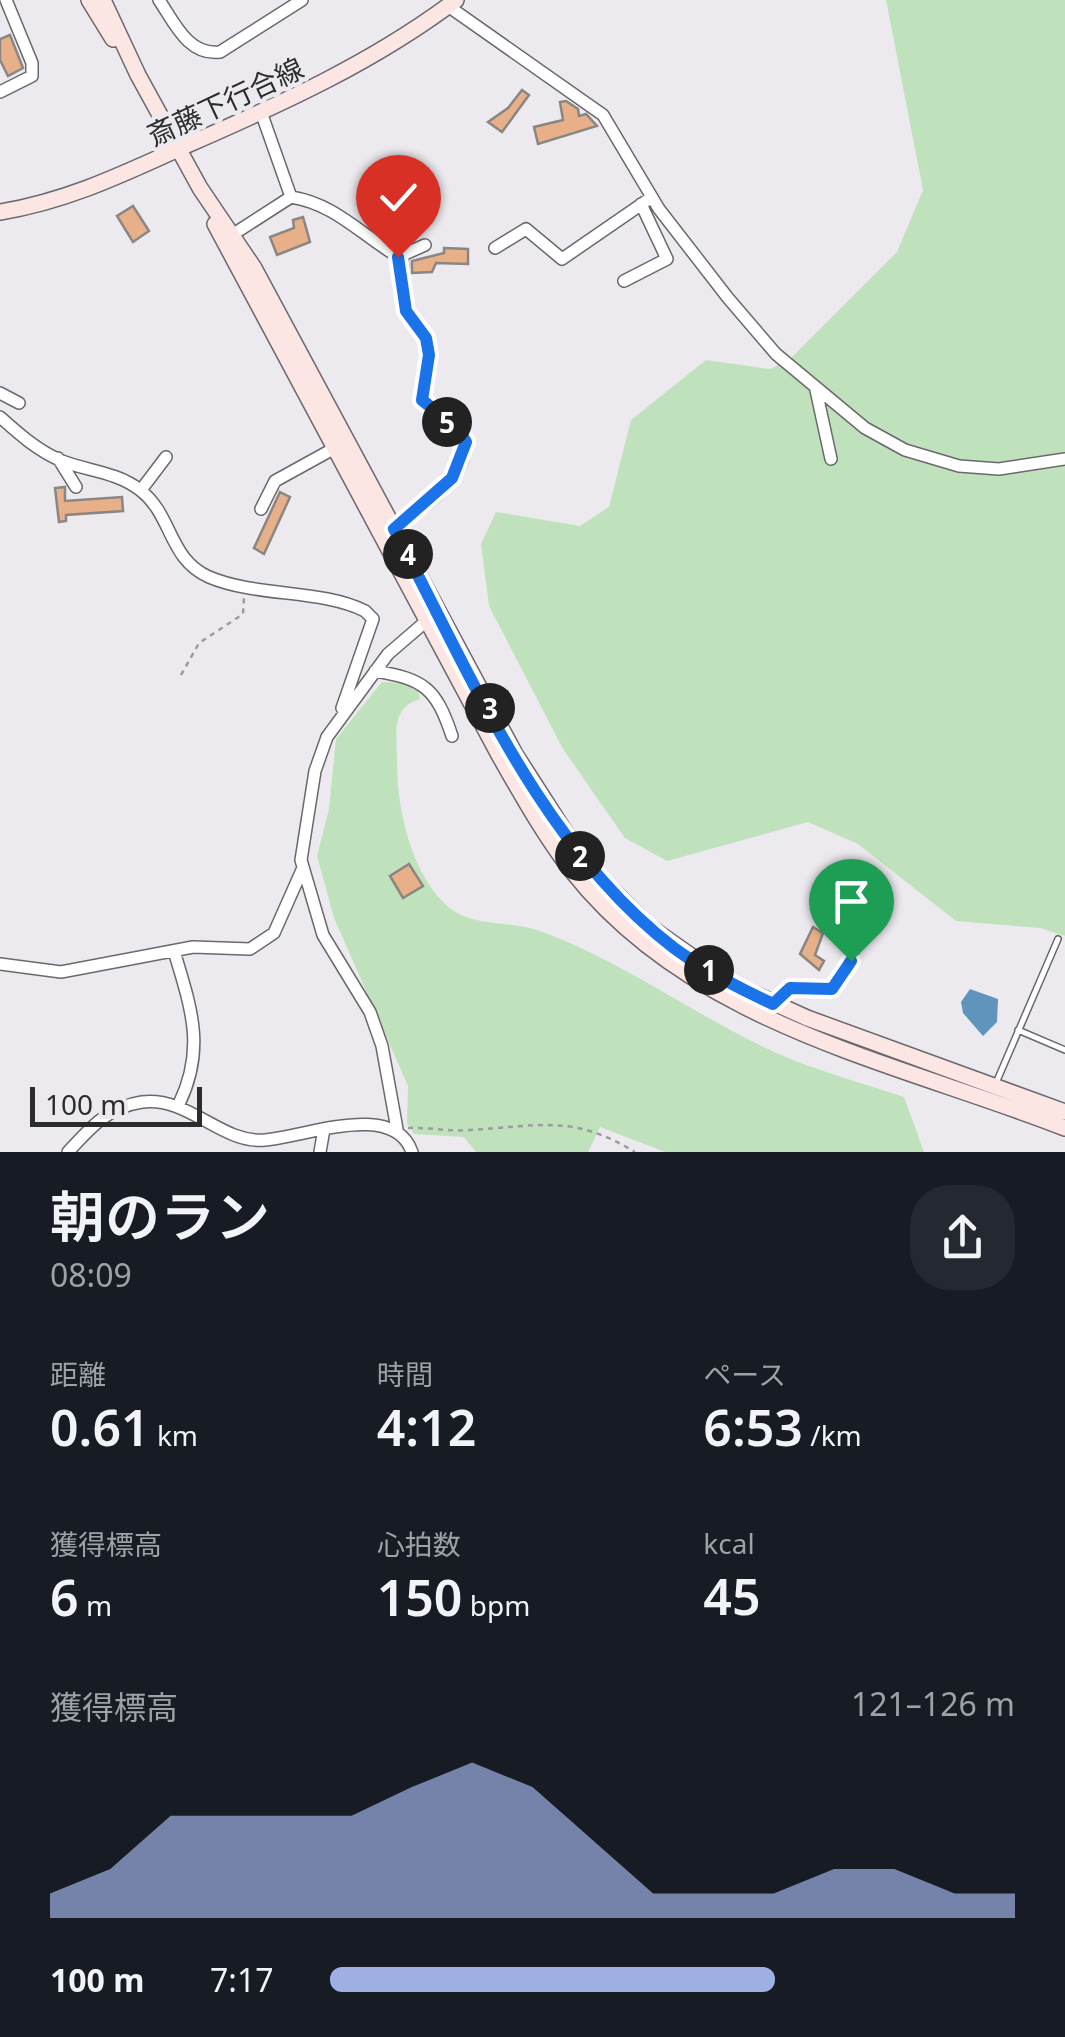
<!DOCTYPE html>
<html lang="ja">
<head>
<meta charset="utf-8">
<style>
	:root { --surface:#171b24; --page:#242831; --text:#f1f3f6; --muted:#9ea1a6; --accent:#9eafe3 }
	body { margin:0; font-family:"Noto Sans","Noto Sans JP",sans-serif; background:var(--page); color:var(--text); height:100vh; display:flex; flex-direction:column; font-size:38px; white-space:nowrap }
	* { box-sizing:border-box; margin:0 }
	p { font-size:32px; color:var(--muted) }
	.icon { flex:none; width:55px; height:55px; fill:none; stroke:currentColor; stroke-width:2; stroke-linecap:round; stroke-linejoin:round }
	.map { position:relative; height:1152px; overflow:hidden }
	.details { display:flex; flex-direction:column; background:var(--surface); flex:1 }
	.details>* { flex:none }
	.scale { position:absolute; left:30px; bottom:25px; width:172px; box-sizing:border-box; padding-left:10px; border:5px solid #2c2c2d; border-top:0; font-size:28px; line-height:35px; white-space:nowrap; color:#2c2c2d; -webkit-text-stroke:8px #eceaef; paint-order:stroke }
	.pin { position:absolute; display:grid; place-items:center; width:85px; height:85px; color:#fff; margin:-102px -42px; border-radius:50% 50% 50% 0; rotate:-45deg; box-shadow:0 0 10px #0007 }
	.pin .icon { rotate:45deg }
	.km { position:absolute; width:50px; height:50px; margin:-25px; border-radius:50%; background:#222; color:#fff; font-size:28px; line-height:50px; text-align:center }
	.round { display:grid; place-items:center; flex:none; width:105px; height:105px; border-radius:40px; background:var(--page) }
	.overview { display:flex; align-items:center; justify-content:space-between; height:170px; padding:0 50px }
	h1 { font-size:55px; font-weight:600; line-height:75px }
	.stats { display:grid; grid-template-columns:repeat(3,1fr); gap:15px; height:170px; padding:10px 50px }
	.stats div { display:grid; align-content:center }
	.stats b { font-size:50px; font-weight:600 }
	.stats small { font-size:28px; font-weight:400 }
	.stats p { font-size:28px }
	.chart { height:280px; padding:20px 50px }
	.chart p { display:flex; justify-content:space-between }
	.chart svg { width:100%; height:180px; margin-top:10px; fill:var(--accent); opacity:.7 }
	ul { padding:0 50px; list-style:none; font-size:32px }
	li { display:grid; grid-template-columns:160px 120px 1fr; align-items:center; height:75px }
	li i { height:25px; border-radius:12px; background:var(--accent) }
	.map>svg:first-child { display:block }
	.green { fill:#bfe2bd }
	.water { fill:#6094bd }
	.building { fill:#e7b089; stroke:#8a8683; stroke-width:2.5 }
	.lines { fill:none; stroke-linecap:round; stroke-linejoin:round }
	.lane-casing { stroke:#6a686d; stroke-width:8 }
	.street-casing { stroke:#6a686d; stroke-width:14 }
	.secondary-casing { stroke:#6a686d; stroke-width:18 }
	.path { stroke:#9c9b9e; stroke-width:2.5; stroke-dasharray:5 5; stroke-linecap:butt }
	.lane { stroke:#fff; stroke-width:5 }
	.street { stroke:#fff; stroke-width:11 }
	.secondary { stroke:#fce6e3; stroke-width:15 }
	.route-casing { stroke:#fff; stroke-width:20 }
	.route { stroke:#1a73e8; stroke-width:12 }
	.labels { text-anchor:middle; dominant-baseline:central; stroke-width:9; stroke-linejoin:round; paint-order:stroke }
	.street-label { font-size:28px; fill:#2c2c2d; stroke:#eceaef }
</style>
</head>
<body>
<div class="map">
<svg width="1065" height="1152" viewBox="0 0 1065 1152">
	<rect width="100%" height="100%" fill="#eceaef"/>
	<path class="green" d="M886,0H1065V936L1040,928L956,921L858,844L808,822L667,861L625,838L563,749L489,606L481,544L496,512L580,526L609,507L631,420L706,360L770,369L790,359L897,252L923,190Z
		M382,682L400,683L418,691L420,699C390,708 397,734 397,762C397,808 410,869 444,903C469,928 505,920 537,930C627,962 701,1021 788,1058C825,1073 865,1084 904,1097L924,1152H665L600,1127L588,1152H476L464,1137L414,1134L407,1123L408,1086L334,918L317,856L329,809L336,739Z"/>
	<path class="water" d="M970,989L998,999L997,1022L983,1036L963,1013L961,1002Z"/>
	<path class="building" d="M10,35L23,68L8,76L0,60V39Z
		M522,90L529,95L502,132L488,122L508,108Z
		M566,101L578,109L579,116L586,114L597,126L538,144L534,127L563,120L560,102Z
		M133,206L149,231L133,242L117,216Z
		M303,217L310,242L277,255L270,237L294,228L293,220Z
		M444,248L468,249V264L436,263L432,272L412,273V261L444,253Z
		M65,487V501L122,497L123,511L66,515V521L59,522L55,488Z
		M280,492L290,497L264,554L254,548Z
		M409,864L423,886L403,898L390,876Z
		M813,927L823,933L815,955L824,961L819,970L800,954Z"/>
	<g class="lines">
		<g class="lane-casing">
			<path id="lane" d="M841,926L851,961
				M775,1002L790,988L825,991L836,986L864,938
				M1018,1030L1065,1050
				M996,1083L1058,939"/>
		</g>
		<g class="street-casing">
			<path id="street" d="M159,0C174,22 188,56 220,52L302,0
				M448,6L603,115L659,209L728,298L776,354L865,428L905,450L959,466L999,469L1065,459
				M0,92L32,76V63L6,0
				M261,112L291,197C336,204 362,236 402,259L406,311L426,338L429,355L422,399L464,436C472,477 422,508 394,529
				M232,235L291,197
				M495,248L526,229L562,259L652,197
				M398,257L425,245
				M624,281L667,259L641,204
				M816,390L831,459
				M0,393L19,403
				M0,417C19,434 38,451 62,461C88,471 117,472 140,490C173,515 168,559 209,577C256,597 321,589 365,611L373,619L342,708
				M58,458L76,487
				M141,490L166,457
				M261,509L275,481L333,449
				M375,671C424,679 436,688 452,736
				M174,951C191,1008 206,1048 179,1104
				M0,964L61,972L193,947L250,949L274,933L302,870
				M397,1129L382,1046L370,1012L323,935L301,860L315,771L327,737L388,654L431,617
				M68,1152C90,1128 108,1107 142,1102C189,1096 221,1144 265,1140C305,1137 394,1100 412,1152
				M320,1152L324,1129"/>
		</g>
		<g class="secondary-casing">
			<path id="secondary" d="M89,0L113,39
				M103,0L138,75L200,188L254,268L515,754L583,860L647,925L728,982L807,1018L1065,1112
				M0,212C68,201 125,173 187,145C281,104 374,62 456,0
				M215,224L499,755C522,795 544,835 572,871C692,1024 893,1061 1065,1128"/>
		</g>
		<path class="path" d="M181,675L199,643L243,614L244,598
			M408,1128C429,1127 450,1132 470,1130C539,1126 573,1114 635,1152"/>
		<use href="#lane" class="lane"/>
		<use href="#street" class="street"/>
		<use href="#secondary" class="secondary"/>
	</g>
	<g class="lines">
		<g class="route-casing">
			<path id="route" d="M398,257L406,311L426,338L429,355L422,400L458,429L466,442L452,478L394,529C471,675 540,845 674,948C705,971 739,988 773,1004L790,988L832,989L851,961"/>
		</g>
		<use href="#route" class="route"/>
	</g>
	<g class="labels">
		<g class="street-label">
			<text transform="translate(225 101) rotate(-25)">斎藤下行合線</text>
		</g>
	</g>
</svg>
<div class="scale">100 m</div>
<div class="pin" style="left:851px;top:961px;background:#1e9e55"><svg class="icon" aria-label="arrive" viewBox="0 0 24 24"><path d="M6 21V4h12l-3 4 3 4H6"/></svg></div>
<div class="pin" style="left:398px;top:257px;background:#d93025"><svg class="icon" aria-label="check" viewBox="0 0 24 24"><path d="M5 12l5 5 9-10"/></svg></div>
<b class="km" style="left:709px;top:970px">1</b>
<b class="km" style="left:580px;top:856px">2</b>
<b class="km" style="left:490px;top:708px">3</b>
<b class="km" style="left:408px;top:554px">4</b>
<b class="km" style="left:447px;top:422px">5</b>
</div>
<section class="details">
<div class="overview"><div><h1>朝のラン</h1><p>08:09</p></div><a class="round"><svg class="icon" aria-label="share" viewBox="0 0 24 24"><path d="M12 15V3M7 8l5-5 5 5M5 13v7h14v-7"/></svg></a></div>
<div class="stats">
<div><p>距離</p><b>0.61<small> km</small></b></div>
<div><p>時間</p><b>4:12</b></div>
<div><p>ペース</p><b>6:53<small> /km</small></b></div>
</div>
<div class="stats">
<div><p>獲得標高</p><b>6<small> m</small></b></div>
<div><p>心拍数</p><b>150<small> bpm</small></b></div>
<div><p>kcal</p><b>45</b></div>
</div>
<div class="chart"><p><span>獲得標高</span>121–126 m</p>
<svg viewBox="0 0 160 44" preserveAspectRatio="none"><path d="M0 44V38L10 32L20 19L30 19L40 19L50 19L60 12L70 6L80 12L90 25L100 38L110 38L120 38L130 32L140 32L150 38L160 38V44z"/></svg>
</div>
<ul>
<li><b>100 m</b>7:17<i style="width:65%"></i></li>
</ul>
</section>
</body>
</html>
